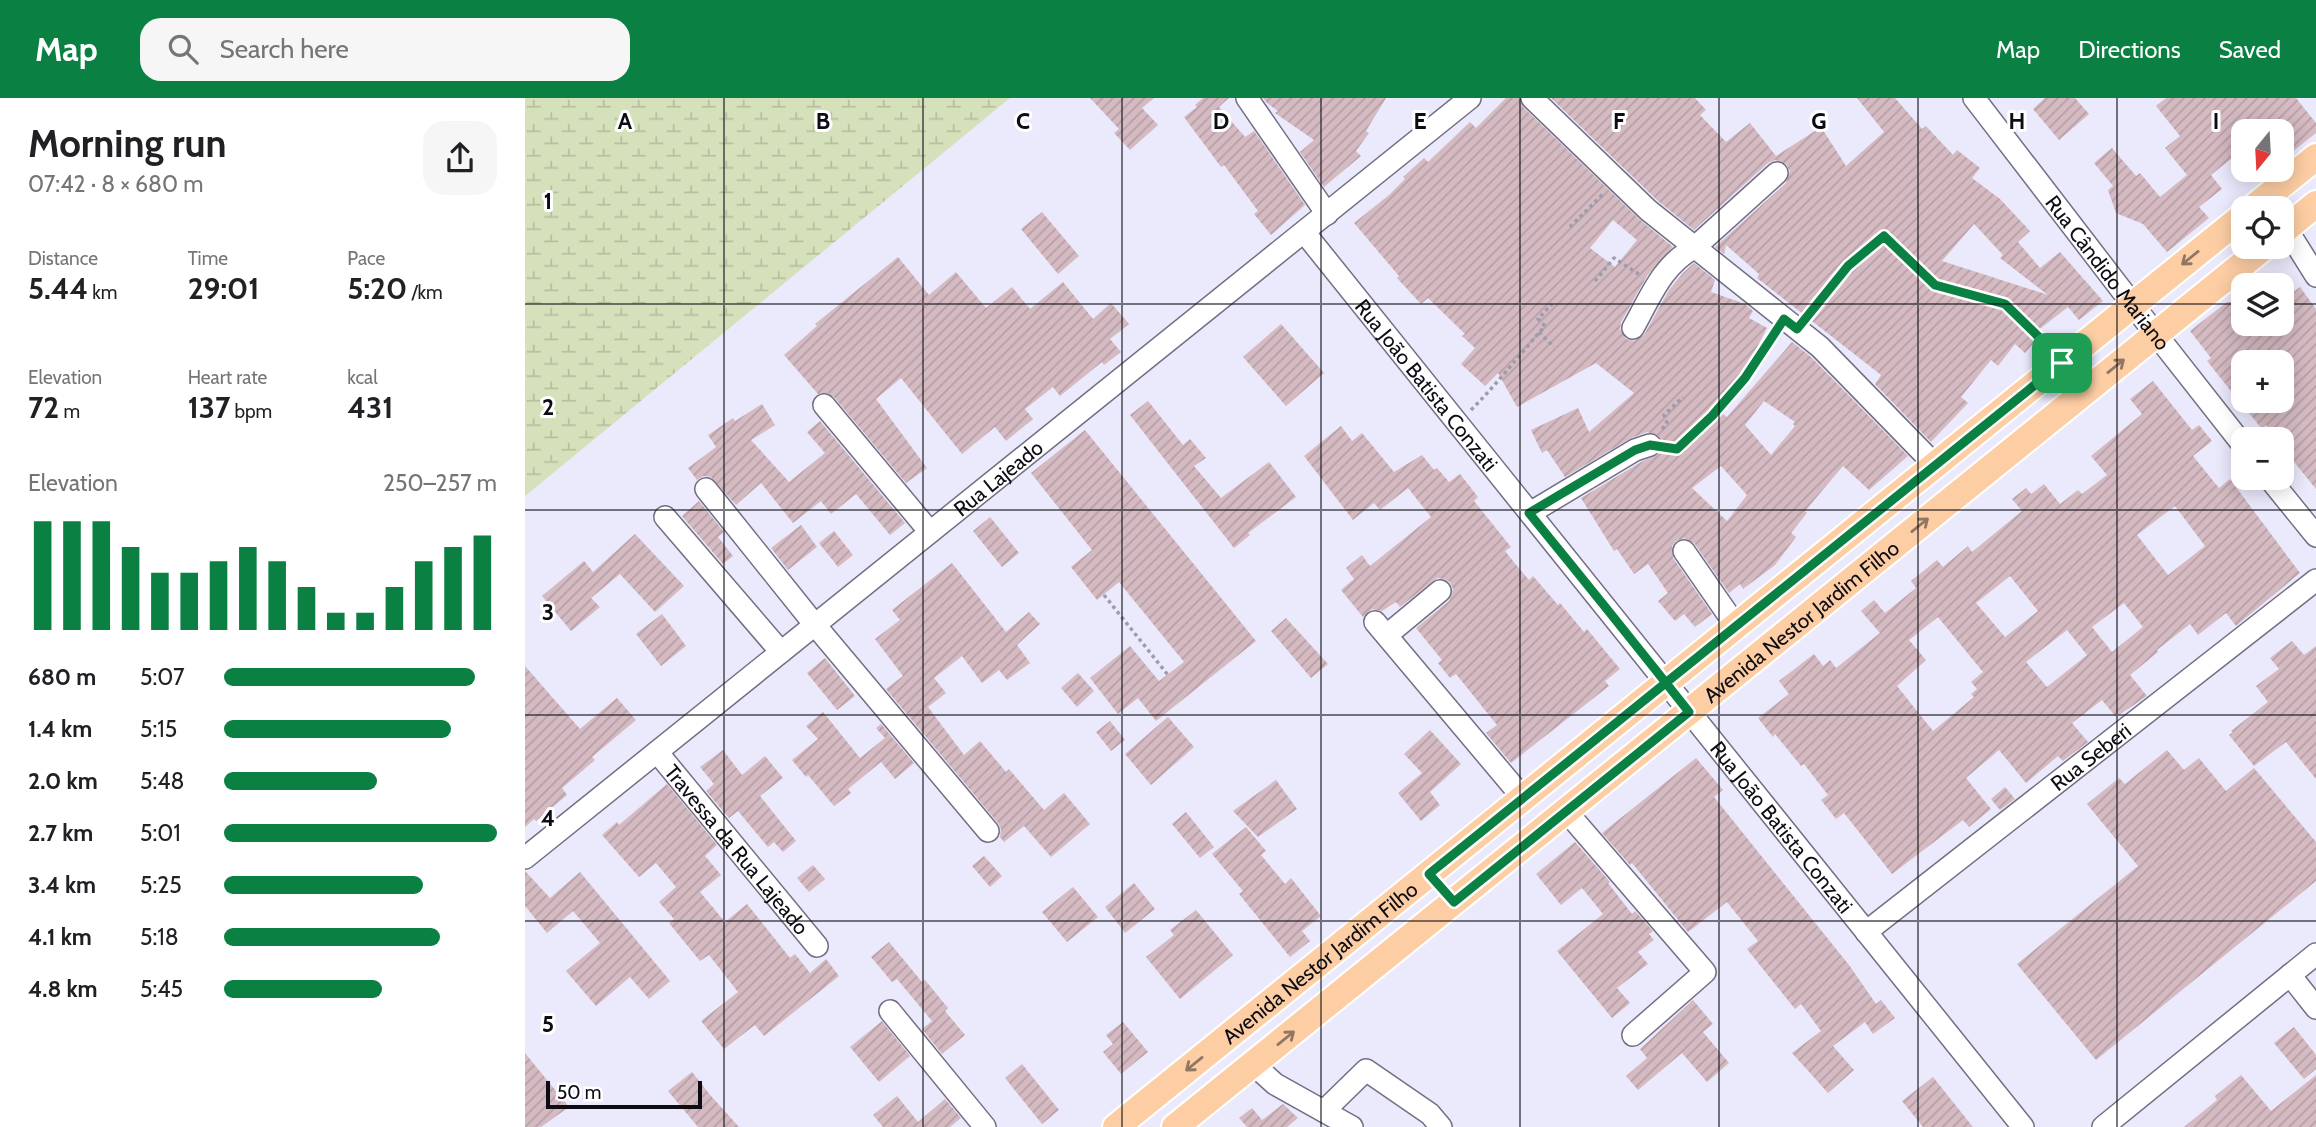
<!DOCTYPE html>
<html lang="en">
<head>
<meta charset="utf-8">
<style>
	:root { --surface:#fff; --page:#f6f6f6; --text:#202124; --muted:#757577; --accent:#0b8043 }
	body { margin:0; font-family:Cabin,sans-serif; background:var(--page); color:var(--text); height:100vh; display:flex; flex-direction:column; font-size:26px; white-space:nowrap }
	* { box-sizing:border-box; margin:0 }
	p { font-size:23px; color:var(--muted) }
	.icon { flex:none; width:38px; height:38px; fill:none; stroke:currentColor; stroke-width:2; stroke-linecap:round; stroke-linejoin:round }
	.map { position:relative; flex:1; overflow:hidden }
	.drawer { display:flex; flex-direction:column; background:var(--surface); width:525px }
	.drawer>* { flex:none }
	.needle { width:46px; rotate:198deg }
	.buttons { position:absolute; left:1706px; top:21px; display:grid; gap:14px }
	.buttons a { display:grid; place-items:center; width:63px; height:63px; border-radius:14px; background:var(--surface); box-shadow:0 4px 18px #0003; font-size:35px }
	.scale { position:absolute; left:21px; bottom:18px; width:156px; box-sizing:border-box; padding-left:7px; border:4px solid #0d0c14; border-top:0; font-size:19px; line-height:24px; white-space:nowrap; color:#0d0c14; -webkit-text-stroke:5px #fff; paint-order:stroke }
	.pin { position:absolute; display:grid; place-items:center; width:60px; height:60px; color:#fff; margin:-30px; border-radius:14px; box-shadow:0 4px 10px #0006 }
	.round { display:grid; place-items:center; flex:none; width:74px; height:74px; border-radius:21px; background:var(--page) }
	.head { display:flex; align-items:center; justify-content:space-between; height:119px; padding:0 28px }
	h1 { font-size:38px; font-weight:700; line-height:52px }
	.stats { display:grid; grid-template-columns:repeat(3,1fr); gap:10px; height:119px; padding:7px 28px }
	.stats div { display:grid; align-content:center }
	.stats b { font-size:30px; font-weight:700 }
	.stats small { font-size:19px; font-weight:400 }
	.stats p { font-size:19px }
	.chart { height:196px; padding:14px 28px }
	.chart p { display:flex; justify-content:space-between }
	.chart svg { width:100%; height:126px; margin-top:7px; stroke:var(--accent); stroke-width:6 }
	ul { padding:0 28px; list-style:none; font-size:23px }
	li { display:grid; grid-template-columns:112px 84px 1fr; align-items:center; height:52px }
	li i { height:18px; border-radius:9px; background:var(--accent) }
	header { display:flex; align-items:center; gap:42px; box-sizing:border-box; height:98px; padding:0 35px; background:var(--accent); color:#fff }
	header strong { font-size:33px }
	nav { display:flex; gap:38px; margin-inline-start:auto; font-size:24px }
	.search { width:490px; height:63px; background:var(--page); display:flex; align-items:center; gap:18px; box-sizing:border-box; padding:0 24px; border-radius:21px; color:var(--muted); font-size:26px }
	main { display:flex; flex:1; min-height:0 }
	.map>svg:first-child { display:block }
	.wetland { fill:url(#wetland-marsh) }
	.building { fill:url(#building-hatch); fill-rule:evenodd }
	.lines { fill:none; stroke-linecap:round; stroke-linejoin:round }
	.minor-casing { stroke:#726f84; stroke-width:24 }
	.major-casing { stroke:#fff; stroke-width:30 }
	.path { stroke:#9e9cac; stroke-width:3.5; stroke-dasharray:3.5 3.5; stroke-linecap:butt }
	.minor { stroke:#fff; stroke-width:21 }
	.major { stroke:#fdcea4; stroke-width:26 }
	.oneway { stroke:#917763 }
	.route-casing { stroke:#fff; stroke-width:14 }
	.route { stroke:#0b8043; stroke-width:9 }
	.grid { fill:none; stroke:#0d0c14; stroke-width:2; stroke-opacity:0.55 }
	.labels { text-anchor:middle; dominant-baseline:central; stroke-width:6; stroke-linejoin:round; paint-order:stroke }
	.street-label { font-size:21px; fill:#0d0c14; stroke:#fff }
	.grid-label { font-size:23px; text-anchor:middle; font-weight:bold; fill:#0d0c14; stroke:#fff; stroke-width:6; stroke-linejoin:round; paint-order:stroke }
</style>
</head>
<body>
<header>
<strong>Map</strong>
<div class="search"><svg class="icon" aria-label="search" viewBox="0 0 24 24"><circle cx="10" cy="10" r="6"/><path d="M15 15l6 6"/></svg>Search here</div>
<nav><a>Map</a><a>Directions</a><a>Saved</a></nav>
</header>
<main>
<section class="drawer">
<div class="head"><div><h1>Morning run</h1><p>07:42 · 8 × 680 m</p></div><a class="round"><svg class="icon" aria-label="share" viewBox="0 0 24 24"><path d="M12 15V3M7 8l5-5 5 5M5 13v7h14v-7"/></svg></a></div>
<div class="stats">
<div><p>Distance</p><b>5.44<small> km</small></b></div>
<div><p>Time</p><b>29:01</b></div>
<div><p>Pace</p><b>5:20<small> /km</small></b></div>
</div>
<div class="stats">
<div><p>Elevation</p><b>72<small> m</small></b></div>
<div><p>Heart rate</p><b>137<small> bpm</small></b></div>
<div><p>kcal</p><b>431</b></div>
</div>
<div class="chart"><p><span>Elevation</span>250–257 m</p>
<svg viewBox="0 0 160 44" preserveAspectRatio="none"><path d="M5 44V6M15 44V6M25 44V6M35 44V15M45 44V24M55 44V24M65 44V20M75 44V15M85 44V20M95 44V29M105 44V38M115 44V38M125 44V29M135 44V20M145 44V15M155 44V11"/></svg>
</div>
<ul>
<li><b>680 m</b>5:07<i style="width:92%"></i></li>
<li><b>1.4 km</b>5:15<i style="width:83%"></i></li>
<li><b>2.0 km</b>5:48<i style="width:56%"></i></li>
<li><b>2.7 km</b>5:01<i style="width:100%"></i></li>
<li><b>3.4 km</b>5:25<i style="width:73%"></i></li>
<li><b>4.1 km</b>5:18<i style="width:79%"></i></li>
<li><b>4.8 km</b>5:45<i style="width:58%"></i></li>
</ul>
</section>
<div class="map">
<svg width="1791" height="1029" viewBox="0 0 1791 1029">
	<defs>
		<pattern id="wetland-marsh" width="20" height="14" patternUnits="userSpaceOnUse" patternTransform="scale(1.75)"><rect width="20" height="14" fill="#d5e1ba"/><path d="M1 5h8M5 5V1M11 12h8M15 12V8" fill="none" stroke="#b6c09f"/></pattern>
		<pattern id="building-hatch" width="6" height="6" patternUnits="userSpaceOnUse" patternTransform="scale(1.75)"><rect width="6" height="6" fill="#d5bac2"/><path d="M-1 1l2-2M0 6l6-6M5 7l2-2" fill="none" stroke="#b69fa6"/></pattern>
	</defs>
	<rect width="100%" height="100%" fill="#ebe9fc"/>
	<path class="wetland" d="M0,0H485L0,398Z"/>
	<path class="building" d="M565,0H629L617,10L633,27L605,52L589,35L594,31Z
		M678,0H704L694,9L720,39L729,33L780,107L746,137L729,116L733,113L699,67L696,69L659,19L672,9L670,7Z
		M738,0H861L841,33L844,35L831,53L836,58L799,89L775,54L789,42L750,15L753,13L742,5Z
		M981,0H994L998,9L1114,121L1148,149L1122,178L1096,224L1095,231L1101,241L1109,243L1119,237L1144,192L1158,175L1169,165L1190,182L1186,194L1220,206L1228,213L1224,220L1242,230L1198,316L1202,319L1267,244L1286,259L1383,358L1344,392L1318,368L1280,413L1282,415L1266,435L1271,439L1250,467L1218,491L1215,486L1204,495L1169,445L1159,440L1151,443L1147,448L1148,460L1187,516L1170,529L1159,516L1150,523L1133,503L1143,495L1123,466L1109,476L1092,451L1089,453L1056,400L1116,364L1134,356L1138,349L1134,338L1122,334L1106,340L1040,379L1022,352L1017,355L1006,332L1053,310L1064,334L1109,295L1071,265L992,309L973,275L960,288L936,266L950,250L937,238L940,236L903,200L896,206L872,180L874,178L829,125L864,97L880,81L878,79L899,60L903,64L945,24L951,30ZM1088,122L1112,142L1090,169L1065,150ZM1239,303L1270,324L1268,326L1270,328L1246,357L1220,327ZM1196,368L1222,397L1202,423L1167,390Z
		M1026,0H1170L1181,12L1175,17L1201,44L1225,25L1251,58L1296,29L1321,68L1359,34L1332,0H1370L1397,31L1401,28L1428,57L1432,52L1455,70L1447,80L1475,101L1505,133L1493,144L1515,170L1535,154L1578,203L1554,222L1543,209L1507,237L1512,241L1500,255L1490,246L1473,268L1466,262L1436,299L1443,305L1406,344L1350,286L1356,277L1232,180L1234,176L1201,147L1199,156L1190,149L1261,85L1265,73L1261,66L1250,62L1243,65L1169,132L1132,102ZM1449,126L1478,157L1475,160L1523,197L1417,163Z
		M1520,0H1550L1564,16L1534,42L1508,11Z
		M1641,0H1771L1791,25V35L1757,62V33H1718V51L1686,77L1697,91L1674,109L1684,120L1642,154L1618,126L1591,115L1583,92L1588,88L1569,65L1587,50L1611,78L1615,75L1635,99L1662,77L1640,50L1655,38L1631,8Z
		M517,114L554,158L533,176L496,131Z
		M373,159L404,197L431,174L461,210L487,189L505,211L538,184L568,221L586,205L604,226L585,241L596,254L579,267L577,264L535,298L528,289L500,311L508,321L481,343L470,329L437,356L376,280L351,301L402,370L381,385L309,299L303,295L293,296L259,257L292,228L290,226Z
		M1757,182L1767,195L1775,189L1791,211V391L1757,349V341H1752L1741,327L1737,331L1702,288L1682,263L1686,260L1665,233L1702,204H1708L1718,217V226H1757ZM1757,251V303H1718V264H1740Z
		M756,226L799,275L761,308L718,259Z
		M1628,283L1667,332L1674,327L1687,343L1668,358L1694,390L1705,381L1775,475L1711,528L1701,515L1673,537L1665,526L1632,552L1633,554L1605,577L1622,598L1591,619L1577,602L1547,625L1563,644L1538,663L1533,658L1501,685L1474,652L1441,680L1466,711L1444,729L1438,722L1367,776L1319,715L1311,721L1296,702L1303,697L1279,666L1276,668L1250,636L1248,639L1233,620L1264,596L1254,583L1289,556L1298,568L1305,562L1311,570L1355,535L1336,513L1349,502L1360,515L1391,490L1386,483L1412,462L1418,469L1443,448L1447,454L1497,413L1487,401L1501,390L1506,396L1519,386L1535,406L1553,392L1557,396L1582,377L1566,358L1617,316L1605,301ZM1650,408L1680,448L1643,477L1612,437ZM1485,478L1513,513L1480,539L1451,505ZM1599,505L1618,529L1587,554L1567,529ZM1413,519L1458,574L1446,584L1452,591L1446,596L1449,599L1408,633L1372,588L1401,562L1384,542ZM1542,532L1562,557L1522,589L1501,564Z
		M623,303L658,347L665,341L681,360L669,368L696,400L744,364L771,399L723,435L725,437L709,450L605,317Z
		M237,306L250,327L226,342L264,384L300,355L282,334L295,323L380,425L365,437L331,396L306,416L296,403L268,425L236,385L211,407L186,379L178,378L172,382L163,370L191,349L183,337L208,320L210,323Z
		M816,328L827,343L837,335L869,374L897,357L909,372L912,370L924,384L935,376L953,399L949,403L986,449L980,453L992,468L1004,482L1008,478L1033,507L1035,505L1059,534L1062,531L1095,571L1080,583L1084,588L986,665L961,635L972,627L931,576L925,580L913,565L917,562L891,530L924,503L928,491L925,484L919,481L912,480L875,509L871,504L857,513L847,511L838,519L816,492L829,481L821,470L837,457L845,468L906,419L883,390L855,412L849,405L828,422L779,358Z
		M560,332L731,543L631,623L613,600L593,616L565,580L605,548L634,583L659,564L594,484L572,502L546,469L567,452L506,375Z
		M174,403L199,434L193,439L208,458L198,466L157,418Z
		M465,419L494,455L477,469L448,433Z
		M276,427L292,449L263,472L246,450Z
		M309,433L328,457L313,469L294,445Z
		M110,436L159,488L130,514L95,476L66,500L75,509L46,533L17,498L59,463L68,474Z
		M427,465L481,534L504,514L515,526L492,547L505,565L482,582L474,572L457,585L437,558L409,580L421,595L403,609L439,657L455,643L481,674L484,671L519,712L539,695L565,726L526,759L499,728L479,744L475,739L476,731L473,725L361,591L378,578L350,541L375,522L367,512Z
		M137,516L161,548L136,568L111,536Z
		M761,520L803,566L786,580L746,533Z
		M1767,543L1779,557L1791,548V681L1761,644L1729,668L1704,637L1708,634L1706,633L1743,604L1731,588L1754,571L1745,560Z
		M300,560L330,598L312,612L282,575Z
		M0,568L55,631L92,600L111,622L67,659L70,662L37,690L42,697L11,723L9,721L0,729Z
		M553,575L569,593L552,609L536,590Z
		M298,614L335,660L360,640L351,630L356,626L389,665L370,681L356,664L323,691L326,695L309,708L283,677L281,679L267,662L293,641L281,628Z
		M643,619L669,649L626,687L600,656Z
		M585,623L600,642L586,653L571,634Z
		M905,632L936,666L905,694L915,707L896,723L873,695L897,675L879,656Z
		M198,652L217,677L240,658L258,680L235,698L271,743L258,754L249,744L243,749L213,713L204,720L181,693L189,686L175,669Z
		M1642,652L1659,672L1674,660L1701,693L1729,670L1791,744V783L1571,962L1492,866L1613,768L1562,706L1594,680L1600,686Z
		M1171,660L1198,692L1189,699L1324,867L1351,906L1356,902L1370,920L1348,936L1340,924L1308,948L1329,972L1303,995L1267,955L1296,933L1276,906L1270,911L1222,851L1233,843L1202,804L1163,834L1107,765L1105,767L1077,735Z
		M751,682L772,711L733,739L708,713Z
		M142,686L192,747L180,758L196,777L175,794L200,824L222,806L265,860L270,856L285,875L301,861L314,878L239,938L230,927L199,951L176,923L213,894L184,857L175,863L144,825L149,821L134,804L151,789L131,765L114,779L77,737L92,724L94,727Z
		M1480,689L1490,701L1475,712L1466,701Z
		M661,714L689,749L675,760L647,726Z
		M721,729L741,753L736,757L760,786L766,780L796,818L777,833L785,843L765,859L714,796L718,793L687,756Z
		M1050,744L1085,784L1083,785L1107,816L1110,813L1128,833L1124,836L1129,842L1113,854L1123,866L1092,890L1105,905L1087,920L1032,853L1078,816L1057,790L1036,807L1011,776Z
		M459,758L477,778L465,789L447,768Z
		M288,767L300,781L284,794L272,780Z
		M0,773L25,800L55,774L145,883L124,901L105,879L71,908L41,873L75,845L48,813L22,835L0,808Z
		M609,785L630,811L600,835L580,809Z
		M548,789L573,819L542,844L517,814Z
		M671,812L708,857L655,901L621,859L649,837L645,832Z
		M364,844L397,884L400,882L423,910L420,913L440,937L417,956L397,931L407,923L372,881L367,884L346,859Z
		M1168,902L1188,926L1178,934L1204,965L1182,984L1157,955L1113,992L1101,978L1122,960L1115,951Z
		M357,923L385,958L354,984L325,949Z
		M598,924L623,954L596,976L578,954L588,946L581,937Z
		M1769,929L1791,957V971L1779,981L1749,945Z
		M0,955L44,1009L16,1029H0Z
		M497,966L534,1012L517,1026L480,980Z
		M167,974L186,998L214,1029H173L143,993Z
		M1716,977L1746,1013L1791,977V1029H1659L1692,1002L1690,998Z
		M1408,979L1448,1029H1398L1377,1003Z
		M372,998L393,1024L420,1001L436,1020L425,1029H358L348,1017Z
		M758,1006L773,1020L762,1029H722L714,1020L727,1010L737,1022Z"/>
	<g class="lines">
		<g class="minor-casing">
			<g id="minor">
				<path d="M722,0L802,116"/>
				<path d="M1007,0L1123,112L1295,249L1410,367"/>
				<path id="s1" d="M1449,0L1608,207L1718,347"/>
				<path d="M1761,130L1791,178"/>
				<path id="s2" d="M779,134L1498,1029"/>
				<path d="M1108,230C1125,200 1137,167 1169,150L1252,75"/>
				<path d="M299,307L405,434"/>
				<path d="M1744,380L1791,438"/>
				<path d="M181,391L290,527L463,733"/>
				<path d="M1005,415L1110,352L1125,347"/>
				<path d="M140,419L256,554"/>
				<path d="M1159,453L1211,528"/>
				<path d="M850,524L998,700"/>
				<path d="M862,537L915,493"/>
				<path id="s3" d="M132,654L292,848"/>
				<path d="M1041,713L1180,874L1108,937"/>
				<path id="s4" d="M0,760L945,0"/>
				<path id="s5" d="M1341,834L1791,482"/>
				<path d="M1765,877L1791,910"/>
				<path d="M365,913L460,1029"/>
				<path d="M728,966L750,986L827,1029"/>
				<path d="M799,1013L841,972L905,1016L916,1029"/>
				<path d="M1578,1029L1791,856"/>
			</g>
		</g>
		<g class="major-casing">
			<g id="major">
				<path d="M1728,110L1791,59"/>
				<path d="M1757,134L1791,106"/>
				<path id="s6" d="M591,1029L1718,118"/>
				<path id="s7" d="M650,1029L1739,149"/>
			</g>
		</g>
		<path class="path" d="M1045,129L1078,96
			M1070,183L1089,160L1115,177
			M1284,216L1323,168L1358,138L1410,187L1481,206L1522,247
			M1014,234L1029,249
			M946,312C973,285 995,256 1020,228L1013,221L1027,206
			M1137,331L1142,325L1139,317L1158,299
			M1144,350L1152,351C1189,316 1219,280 1248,238
			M579,497L643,577"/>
		<use href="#minor" class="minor"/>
		<use href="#major" class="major"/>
	</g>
	<defs><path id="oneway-shaft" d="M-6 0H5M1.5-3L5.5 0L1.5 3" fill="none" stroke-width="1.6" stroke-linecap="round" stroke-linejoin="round" transform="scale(1.75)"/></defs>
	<g class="oneway">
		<use href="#oneway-shaft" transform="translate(1665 160) rotate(141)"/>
		<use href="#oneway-shaft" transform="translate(1591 268) rotate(-39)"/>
		<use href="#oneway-shaft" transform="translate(1395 427) rotate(-39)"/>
		<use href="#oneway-shaft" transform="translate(761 940) rotate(-39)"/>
		<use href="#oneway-shaft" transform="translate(669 966) rotate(141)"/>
	</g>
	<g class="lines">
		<g class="route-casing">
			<path id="route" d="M1537,265L1523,248L1480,206L1410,187L1359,138L1323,168L1272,231L1259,221L1220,280L1187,318L1152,351L1125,347L1110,352L1004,415C1058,481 1111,547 1164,614L929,804L904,776C1115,605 1326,435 1537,265"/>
		</g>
		<use href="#route" class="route"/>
	</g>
	<path class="grid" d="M199,0V1029M398,0V1029M597,0V1029M796,0V1029M995,0V1029M1194,0V1029M1393,0V1029M1592,0V1029M0,206H1718M1757,206H1791M0,412H1791M0,617H1791M0,823H1791"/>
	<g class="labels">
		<g class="street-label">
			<text stroke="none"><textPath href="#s1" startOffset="220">Rua Cândido Mariano</textPath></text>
			<text stroke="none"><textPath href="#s2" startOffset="196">Rua João Batista Conzati</textPath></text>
			<text stroke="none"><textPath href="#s4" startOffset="607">Rua Lajeado</textPath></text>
			<text stroke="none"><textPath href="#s7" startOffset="805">Avenida Nestor Jardim Filho</textPath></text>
			<text stroke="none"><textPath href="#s5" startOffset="285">Rua Seberi</textPath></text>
			<text stroke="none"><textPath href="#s2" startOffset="763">Rua João Batista Conzati</textPath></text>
			<text stroke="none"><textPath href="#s3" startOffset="126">Travessa da Rua Lajeado</textPath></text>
			<text stroke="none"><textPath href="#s6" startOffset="262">Avenida Nestor Jardim Filho</textPath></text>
		</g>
	</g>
	<g class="grid-label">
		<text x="100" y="31">A</text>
		<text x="298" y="31">B</text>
		<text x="498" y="31">C</text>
		<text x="696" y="31">D</text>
		<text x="895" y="31">E</text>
		<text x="1094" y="31">F</text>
		<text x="1294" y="31">G</text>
		<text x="1492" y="31">H</text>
		<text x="1691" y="31">I</text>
		<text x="23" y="111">1</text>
		<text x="23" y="317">2</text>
		<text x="23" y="522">3</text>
		<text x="23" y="728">4</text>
		<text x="23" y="934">5</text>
	</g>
</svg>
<div class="buttons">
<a><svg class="needle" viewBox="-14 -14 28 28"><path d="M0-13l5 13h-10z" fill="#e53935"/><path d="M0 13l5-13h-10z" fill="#757577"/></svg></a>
<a><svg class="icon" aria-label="locate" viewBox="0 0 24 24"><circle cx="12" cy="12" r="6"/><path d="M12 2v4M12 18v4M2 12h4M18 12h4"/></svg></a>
<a><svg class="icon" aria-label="layers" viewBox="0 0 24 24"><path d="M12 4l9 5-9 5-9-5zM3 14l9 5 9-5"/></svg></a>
<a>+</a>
<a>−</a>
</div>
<div class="scale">50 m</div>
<div class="pin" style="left:1537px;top:265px;background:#1e9e55"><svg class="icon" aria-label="arrive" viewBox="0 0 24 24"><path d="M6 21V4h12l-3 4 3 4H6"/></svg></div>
</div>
</main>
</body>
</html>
